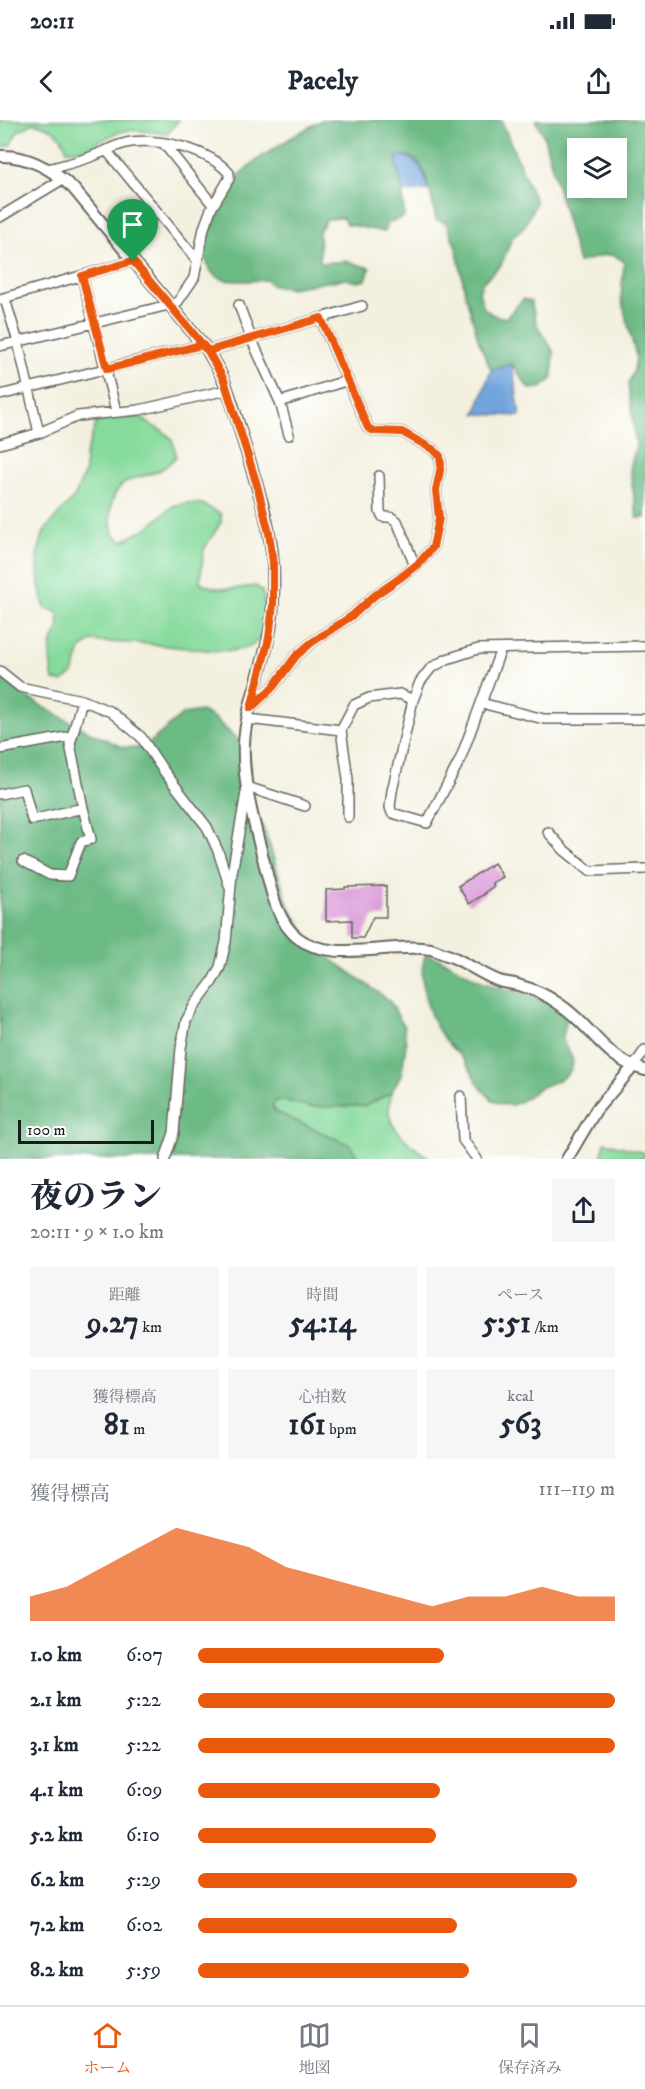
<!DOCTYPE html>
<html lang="ja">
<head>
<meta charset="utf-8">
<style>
	:root { --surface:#fff; --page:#f6f6f7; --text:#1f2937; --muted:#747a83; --line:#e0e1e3; --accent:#ea580c }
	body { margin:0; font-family:"IM FELL DW Pica","Noto Serif JP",serif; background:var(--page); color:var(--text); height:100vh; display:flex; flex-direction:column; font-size:22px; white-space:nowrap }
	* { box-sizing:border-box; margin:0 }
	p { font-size:20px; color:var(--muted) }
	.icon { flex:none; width:33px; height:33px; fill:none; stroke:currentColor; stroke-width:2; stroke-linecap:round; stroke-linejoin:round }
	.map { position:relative; height:1039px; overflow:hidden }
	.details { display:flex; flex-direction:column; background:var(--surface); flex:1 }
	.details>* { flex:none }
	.tools { position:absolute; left:567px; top:18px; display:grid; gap:12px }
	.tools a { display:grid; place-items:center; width:60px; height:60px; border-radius:0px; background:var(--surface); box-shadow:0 3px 9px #0003; font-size:30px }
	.scale { position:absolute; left:18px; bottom:15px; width:136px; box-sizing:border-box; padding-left:6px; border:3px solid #1c1c1c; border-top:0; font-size:16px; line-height:21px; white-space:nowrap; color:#1c1c1c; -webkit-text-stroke:4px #fff; paint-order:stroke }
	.pin { position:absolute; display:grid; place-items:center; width:51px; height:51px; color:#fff; margin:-62px -26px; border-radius:50% 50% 50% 0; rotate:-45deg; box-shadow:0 0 6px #0007 }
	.pin .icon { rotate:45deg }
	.round { display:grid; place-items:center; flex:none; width:63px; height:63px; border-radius:0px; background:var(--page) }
	.headline { display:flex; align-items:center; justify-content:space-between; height:102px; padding:0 30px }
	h1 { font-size:33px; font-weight:800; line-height:45px }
	.stats { display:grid; grid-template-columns:repeat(3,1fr); gap:9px; height:102px; padding:6px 30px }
	.stats div { display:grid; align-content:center; border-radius:0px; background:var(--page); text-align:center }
	.stats b { font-size:30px; font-weight:800 }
	.stats small { font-size:16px; font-weight:400 }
	.stats p { font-size:16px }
	.chart { height:168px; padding:12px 30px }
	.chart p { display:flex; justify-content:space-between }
	.chart svg { width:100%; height:108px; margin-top:6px; fill:var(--accent); opacity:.7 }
	ul { padding:0 30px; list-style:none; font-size:20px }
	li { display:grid; grid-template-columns:96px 72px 1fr; align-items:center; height:45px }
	li i { height:15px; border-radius:8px; background:var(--accent) }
	.status { display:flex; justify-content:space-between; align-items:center; height:42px; padding:0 30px; background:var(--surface); direction:ltr }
	.status svg { height:16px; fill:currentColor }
	header { display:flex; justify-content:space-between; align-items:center; height:78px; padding:0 30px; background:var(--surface); font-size:27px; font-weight:800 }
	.dock { display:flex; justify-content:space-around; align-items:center; height:84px; border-top:2px solid var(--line); background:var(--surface); font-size:16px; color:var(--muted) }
	.dock a { display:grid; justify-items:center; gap:3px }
	.dock .current { color:var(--accent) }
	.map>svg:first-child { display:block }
	.green { fill:#86da9c; stroke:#517b5c; stroke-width:1.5 }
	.forest { fill:#6cba84; stroke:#446b50; stroke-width:1.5; fill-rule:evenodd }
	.water { fill:#72a4dd; stroke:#47607c; stroke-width:1.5 }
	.building { fill:#dd9dda }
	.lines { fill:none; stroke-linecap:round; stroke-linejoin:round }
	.minor-casing { stroke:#676660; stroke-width:12 }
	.tertiary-casing { stroke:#676660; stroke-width:14 }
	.minor { stroke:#fff; stroke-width:9 }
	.tertiary { stroke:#fff; stroke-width:10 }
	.route-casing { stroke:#fff; stroke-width:12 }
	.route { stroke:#ea580c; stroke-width:8 }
</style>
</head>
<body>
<div class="status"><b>20:11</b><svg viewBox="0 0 49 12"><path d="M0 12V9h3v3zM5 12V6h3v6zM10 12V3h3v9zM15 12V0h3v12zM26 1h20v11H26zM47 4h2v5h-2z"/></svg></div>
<header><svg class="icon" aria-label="back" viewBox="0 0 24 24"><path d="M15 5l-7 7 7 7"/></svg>Pacely<svg class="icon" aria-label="share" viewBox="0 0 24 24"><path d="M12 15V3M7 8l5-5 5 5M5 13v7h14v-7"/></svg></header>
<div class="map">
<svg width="645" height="1039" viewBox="0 0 645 1039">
	<rect width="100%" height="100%" fill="#fff"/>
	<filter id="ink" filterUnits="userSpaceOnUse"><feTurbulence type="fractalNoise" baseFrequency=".0167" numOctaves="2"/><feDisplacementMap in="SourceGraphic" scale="12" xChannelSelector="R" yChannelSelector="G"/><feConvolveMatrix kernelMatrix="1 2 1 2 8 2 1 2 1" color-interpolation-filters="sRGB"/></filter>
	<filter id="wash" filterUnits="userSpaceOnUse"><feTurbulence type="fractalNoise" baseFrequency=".008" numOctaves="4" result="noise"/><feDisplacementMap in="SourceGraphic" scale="24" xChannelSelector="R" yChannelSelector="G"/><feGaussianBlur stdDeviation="1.35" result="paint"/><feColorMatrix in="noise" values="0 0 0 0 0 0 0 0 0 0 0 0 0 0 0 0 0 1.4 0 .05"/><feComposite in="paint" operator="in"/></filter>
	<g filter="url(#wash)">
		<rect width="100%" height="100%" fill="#f3f0df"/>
		<path class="green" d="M0,0H179L167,14C153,12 138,9 124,11C102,16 92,32 67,30C60,11 53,9 34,3L18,11L10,25L0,28Z
			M108,297H141C157,314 174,307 176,337C172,341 167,346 162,349C152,355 140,356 130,360C109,369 108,395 113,414L123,421L147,408L173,386L187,383L202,384L221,394V402L204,429L200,462C219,473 236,468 256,466L262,471C266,488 269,515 251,526C233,537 169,525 146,524C128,522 110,523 91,521L81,529L73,554L62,562L53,560C51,549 49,537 51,526C54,511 61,512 58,493L52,490L45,489L39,465L37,436L44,411L75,376L85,352V336L97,301Z
			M391,973C391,979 389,986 389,992C390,1011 417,1030 431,1039H359L350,1025L276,992L272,986L275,981H286L311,987L365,986Z
			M605,1022L645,1033V1039H601Z"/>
		<path class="forest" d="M322,0H501L536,83L524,107L512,118L501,145L482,163L479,173L484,188L493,195L506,198L523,179L531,181L537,205L554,232L552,259L541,268L529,269L512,244L491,250L479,222L465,173L457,130L446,103L436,100C433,84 428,56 419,43C414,37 408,36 401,35L396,38L403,72L404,97L386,104L385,112L346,104L343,98L327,99L319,111L320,141L323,143L346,141L370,148L366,160L358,162L345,159L290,168L272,166L267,160C255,160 232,163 222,159C185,146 218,78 235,59C256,37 295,15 322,0Z
			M535,0H645V398H637L630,349L636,325L628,264L634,250L636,236L621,178L624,142C608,127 595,141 578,142L543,14ZM578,28H616V68H578Z
			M0,557L28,578L81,608L122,627L141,628L148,624L183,594L201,591L213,597L237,619L250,639L249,667L252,682L267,717L288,784L313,826L390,881L404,907L406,924L402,953L391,973L365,986L311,987L286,981H275L273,983V989L276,992L350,1025L359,1039H0Z
			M425,835C447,838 467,856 487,863C509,872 546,874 563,892C570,900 563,910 563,918C563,929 576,935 572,947C567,960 549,963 538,969C530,974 522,983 511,985C507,985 501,984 498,983C476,972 473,946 455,931C432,910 416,866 425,835Z"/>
		<path class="water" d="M401,35C423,41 422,51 429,70L403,72L396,38Z
			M512,244L520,296L475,294L491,250Z"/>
		<g id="blocks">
			<path class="building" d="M494,743L503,757L492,763L494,766L485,772L486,773L469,784L458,766Z
				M386,766V797H373L363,818H352V800L326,801V770L345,769V767Z"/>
		</g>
	</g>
	<g filter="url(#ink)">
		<use href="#blocks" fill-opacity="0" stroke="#676660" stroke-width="1.5"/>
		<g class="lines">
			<g class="minor-casing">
				<path id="minor" d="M164,24L213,85
					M106,30L197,140
					M0,97L63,59
					M82,156L116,291
					M0,179L133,141
					M5,179L18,222L39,313
					M239,185L251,218L280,282L348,260
					M0,226L177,183L194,158L204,108L211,89L229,59V53C209,30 161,18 131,22C117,24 106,31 93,36C78,42 63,45 48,49
					M208,231L362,186
					M0,275L201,225
					M280,282L289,315
					M0,324L39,313L78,296L139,290L227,270
					M379,356L380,392L383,397H390L397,401L415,446
					M501,529L460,640L427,703L392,693L390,687L392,671L413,580L420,562L431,548L447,539L478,529L645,526
					M0,551L20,567L82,580L111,592L141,617L163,650L207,707L218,731L230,768
					M481,583L544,599H645
					M251,588L273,567L296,536L311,523L353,495L374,476L400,458L419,443L433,427L439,398L436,370L441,346L440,337L434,330L402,312L374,311L368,308L321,199
					M248,599L341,610L348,659V697
					M341,610L354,585L369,578L400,574L413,580
					M0,629L72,616
					M0,674L24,669L32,700L83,688L70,624L82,580
					M548,712L564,730L590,751L645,749
					M23,741L50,755L68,756L81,722L91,719L83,688
					M633,947L645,930
					M461,976L463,1020L477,1039
					M165,1039L174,1013L181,928L186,901L194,886L212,862L220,847L226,822L232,753L247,667L305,686"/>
			</g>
			<g class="tertiary-casing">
				<path id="tertiary" d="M0,36C28,35 53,50 73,68L208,231C213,241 220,251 224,261C234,285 239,309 247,333C258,369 271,407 273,445C274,470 274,496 268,520C261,554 246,588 244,623C242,664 255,706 265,746C271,770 277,802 298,818C332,844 391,822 431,829C437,831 444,834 450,836C467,843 481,854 499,861C505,863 512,863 518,865C533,869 547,875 559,884C592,905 603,939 645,950
					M567,1039L596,990L633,947"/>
			</g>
			<use href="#minor" class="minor"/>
			<use href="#tertiary" class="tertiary"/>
		</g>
	</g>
	<g class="lines" filter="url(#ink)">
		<g class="route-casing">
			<path id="route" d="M133,141L208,231L224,260L257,365L269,413L273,443V485L269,518L251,588L273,567L296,536L311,523L353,495L374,476L400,458L419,443L433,427L439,398L436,370L441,346L440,336L434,330L402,312L374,311L368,308L321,198L208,231L201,225L107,249L82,156L133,141"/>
		</g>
		<use href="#route" class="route"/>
	</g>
</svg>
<div class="tools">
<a><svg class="icon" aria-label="layers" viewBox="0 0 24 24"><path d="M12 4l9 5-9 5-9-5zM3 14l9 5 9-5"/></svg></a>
</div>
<div class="scale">100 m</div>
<div class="pin" style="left:133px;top:141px;background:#1e9e55"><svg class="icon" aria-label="arrive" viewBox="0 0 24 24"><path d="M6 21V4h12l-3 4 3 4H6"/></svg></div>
</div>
<section class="details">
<div class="headline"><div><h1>夜のラン</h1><p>20:11 · 9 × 1.0 km</p></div><a class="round"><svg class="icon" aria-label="share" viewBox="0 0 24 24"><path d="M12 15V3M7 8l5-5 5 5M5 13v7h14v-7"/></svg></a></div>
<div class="stats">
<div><p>距離</p><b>9.27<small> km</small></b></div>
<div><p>時間</p><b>54:14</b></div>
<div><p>ペース</p><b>5:51<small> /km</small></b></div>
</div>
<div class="stats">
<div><p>獲得標高</p><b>81<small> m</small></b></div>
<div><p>心拍数</p><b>161<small> bpm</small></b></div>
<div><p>kcal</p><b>563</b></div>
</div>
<div class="chart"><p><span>獲得標高</span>111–119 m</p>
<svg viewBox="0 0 160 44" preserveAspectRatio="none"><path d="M0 44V34L10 30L20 22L30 14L40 6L50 10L60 14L70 22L80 26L90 30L100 34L110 38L120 34L130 34L140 30L150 34L160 34V44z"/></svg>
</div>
<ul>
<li><b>1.0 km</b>6:07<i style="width:59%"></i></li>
<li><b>2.1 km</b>5:22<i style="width:100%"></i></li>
<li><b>3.1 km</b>5:22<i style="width:100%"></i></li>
<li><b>4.1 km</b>6:09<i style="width:58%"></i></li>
<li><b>5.2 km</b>6:10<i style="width:57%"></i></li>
<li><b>6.2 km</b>5:29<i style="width:91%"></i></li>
<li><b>7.2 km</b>6:02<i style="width:62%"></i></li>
<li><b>8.2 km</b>5:59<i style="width:65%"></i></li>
</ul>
</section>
<nav class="dock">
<a class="current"><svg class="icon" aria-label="home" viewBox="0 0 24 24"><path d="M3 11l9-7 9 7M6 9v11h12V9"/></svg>ホーム</a>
<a><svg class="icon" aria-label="map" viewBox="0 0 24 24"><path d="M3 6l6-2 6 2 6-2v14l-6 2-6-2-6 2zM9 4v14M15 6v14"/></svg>地図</a>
<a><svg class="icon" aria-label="saved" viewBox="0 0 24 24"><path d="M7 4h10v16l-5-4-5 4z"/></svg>保存済み</a>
</nav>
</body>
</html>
